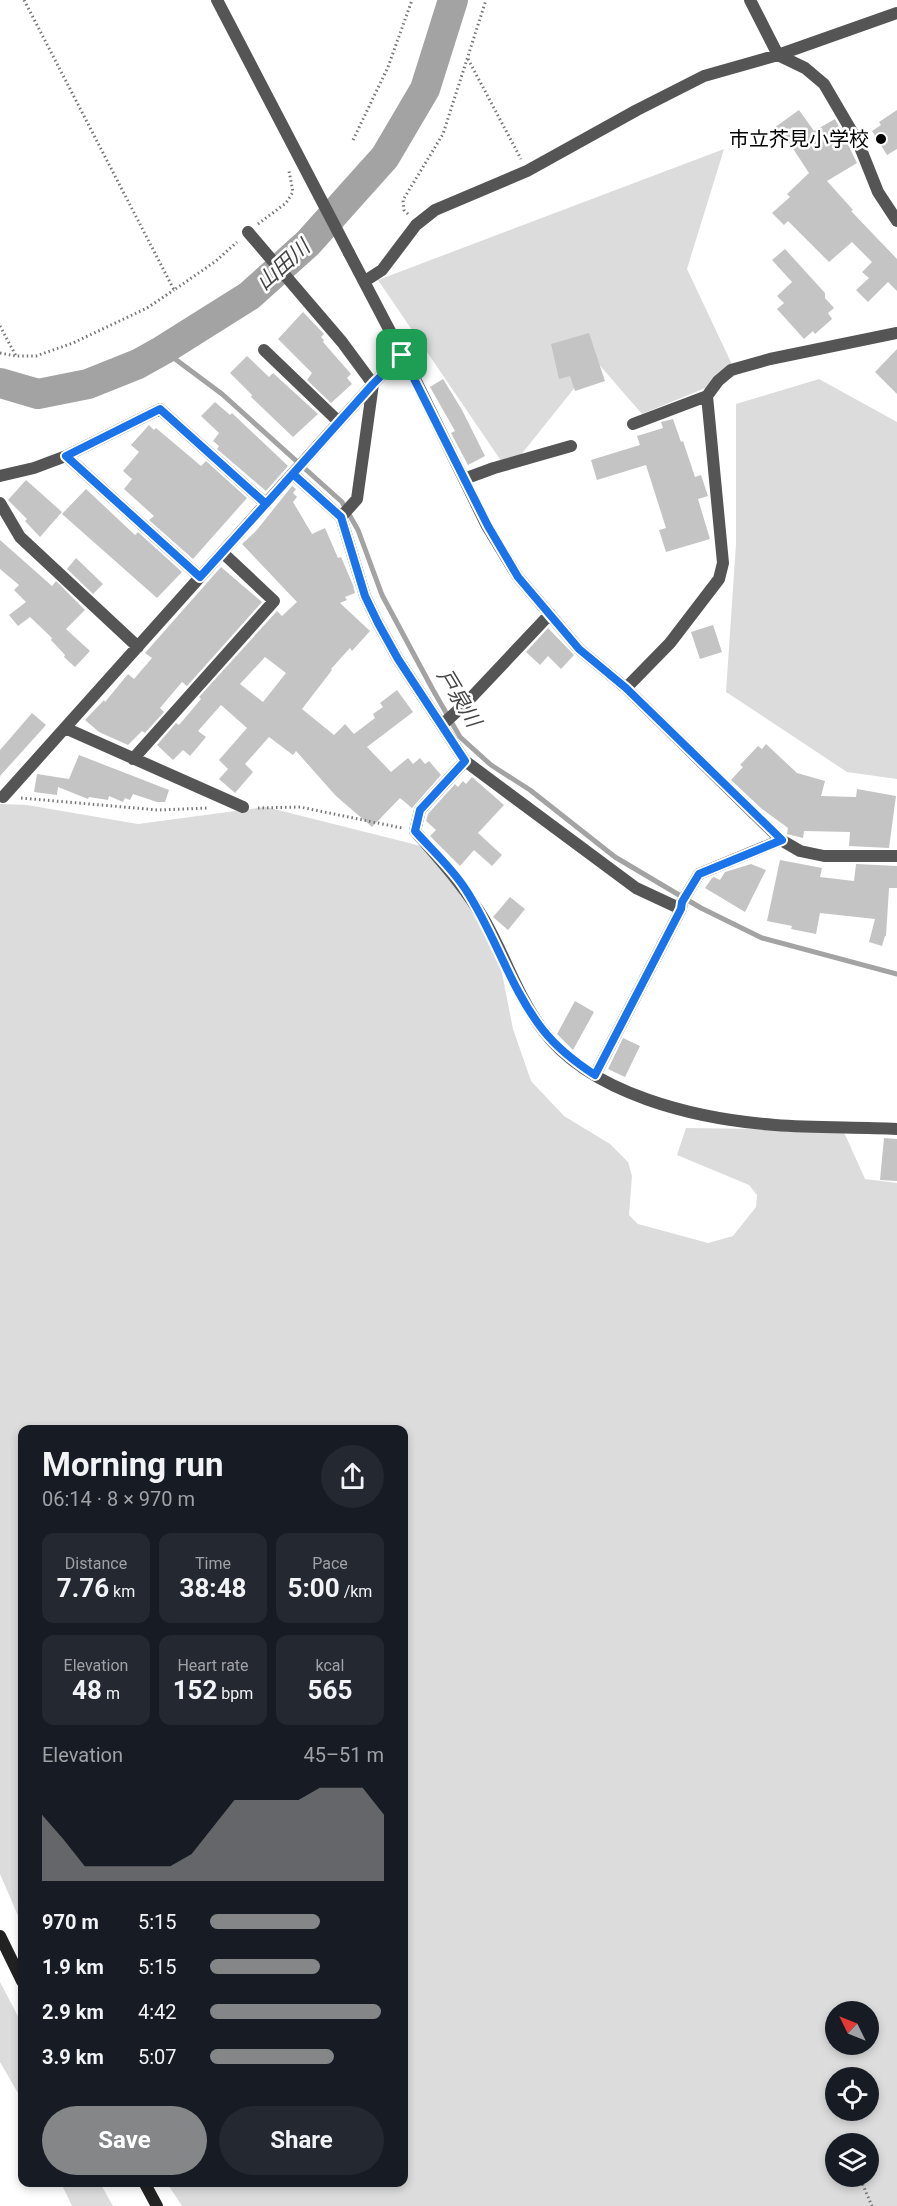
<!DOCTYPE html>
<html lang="en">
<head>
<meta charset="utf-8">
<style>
	:root { --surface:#171b24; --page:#242831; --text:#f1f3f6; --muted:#9ea1a6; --accent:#858687 }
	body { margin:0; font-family:Roboto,"Noto Sans JP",sans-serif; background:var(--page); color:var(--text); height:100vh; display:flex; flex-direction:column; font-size:22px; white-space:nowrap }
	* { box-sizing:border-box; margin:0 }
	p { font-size:20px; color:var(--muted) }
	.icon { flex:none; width:33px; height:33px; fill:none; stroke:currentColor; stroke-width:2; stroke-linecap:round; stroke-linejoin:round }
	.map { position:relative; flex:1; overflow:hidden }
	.sheet { position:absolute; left:18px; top:1425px; width:390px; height:762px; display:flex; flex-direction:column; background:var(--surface); border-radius:12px; box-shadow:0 3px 9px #0003 }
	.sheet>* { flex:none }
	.needle { width:39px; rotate:313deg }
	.fabs { position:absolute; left:825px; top:2001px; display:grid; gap:12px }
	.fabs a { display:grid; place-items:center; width:54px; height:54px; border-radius:50%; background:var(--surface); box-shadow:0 3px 9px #0003; font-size:30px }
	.pin { position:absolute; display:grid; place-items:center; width:51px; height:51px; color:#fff; margin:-26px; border-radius:12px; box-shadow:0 3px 9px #0006 }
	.round { display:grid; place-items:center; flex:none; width:63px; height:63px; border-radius:32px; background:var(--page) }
	.headline { display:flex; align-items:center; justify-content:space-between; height:102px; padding:0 24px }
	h1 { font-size:33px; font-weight:700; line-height:45px }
	.metrics { display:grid; grid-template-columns:repeat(3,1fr); gap:9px; height:102px; padding:6px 24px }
	.metrics div { display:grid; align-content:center; border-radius:12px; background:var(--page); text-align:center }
	.metrics b { font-size:26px; font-weight:700 }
	.metrics small { font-size:16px; font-weight:400 }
	.metrics p { font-size:16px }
	.chart { height:168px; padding:12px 24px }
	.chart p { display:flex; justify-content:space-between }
	.chart svg { width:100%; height:108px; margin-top:6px; fill:var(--accent); opacity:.7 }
	.action { display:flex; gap:12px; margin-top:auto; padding:12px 24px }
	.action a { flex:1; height:69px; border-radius:36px; background:var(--accent); color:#fff; font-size:24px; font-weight:700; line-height:69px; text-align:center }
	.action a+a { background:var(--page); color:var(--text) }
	ul { padding:0 24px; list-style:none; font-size:20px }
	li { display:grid; grid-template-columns:96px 72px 1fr; align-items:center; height:45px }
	li i { height:15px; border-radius:8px; background:var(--accent) }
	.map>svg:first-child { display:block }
	.green { fill:#dcdcdc; fill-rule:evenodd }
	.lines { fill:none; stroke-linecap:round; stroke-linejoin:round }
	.stream { stroke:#a3a3a3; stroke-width:5 }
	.river { stroke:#a3a3a3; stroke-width:30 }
	.building { fill:#c4c4c4; fill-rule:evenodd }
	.path { stroke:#777; stroke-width:3; stroke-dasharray:1.5 3; stroke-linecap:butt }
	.minor { stroke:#555; stroke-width:12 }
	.tertiary { stroke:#555; stroke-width:12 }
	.secondary { stroke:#222; stroke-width:12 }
	.route-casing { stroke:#fff; stroke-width:12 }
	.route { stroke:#1a73e8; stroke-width:8 }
	.poi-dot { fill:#000; stroke:#fff; stroke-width:2 }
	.labels { text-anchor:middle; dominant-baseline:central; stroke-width:5; stroke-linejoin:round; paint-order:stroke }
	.poi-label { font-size:20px; fill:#000; stroke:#fff; text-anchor:end }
	.water-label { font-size:21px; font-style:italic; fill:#444; stroke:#fff }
</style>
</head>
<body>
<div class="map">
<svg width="897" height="2206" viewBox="0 0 897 2206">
	<rect width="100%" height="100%" fill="#fff"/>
	<path class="green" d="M724,149L687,269L737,375L642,414L596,361L508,471L378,280Z
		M819,379L897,422V779L847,772L726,692L736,544V404Z
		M0,804L27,805L138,824L266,807L421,846L467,888L500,963L513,1029L531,1081L564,1116L610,1144L628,1162L632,1176L629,1215L638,1224L708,1243L733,1236L756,1207L757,1195L749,1185L677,1155L686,1128L843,1130L865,1179L897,1183V2206H182L167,2183L404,2182V1430H22V1925L0,1874ZM836,2012H868V2044H836ZM836,2078H868V2110H836ZM836,2144H868V2176H836Z
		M0,1982L22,2024V2100L0,2062Z
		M61,2183H100L113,2206H72Z"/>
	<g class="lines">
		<path class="stream" d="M163,350L222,394L342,502L358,530L382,595L433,690L460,737L491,765L530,790L615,857L701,908L762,938L897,974"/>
		<path class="river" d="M0,383L38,394L88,384L138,364L163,350L249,296L308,243L385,157L425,89L453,0"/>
	</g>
	<path class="building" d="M799,110L814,131L835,119L844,136L857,163L827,181L853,210L851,211L897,259V291L888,282L868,302L856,290L869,278L862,272L872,262L852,242L829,262L788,221L784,225L772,213L790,197L787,194L809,173L788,141L785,143L774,128Z
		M897,110V149L887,155L872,131L881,125L879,122Z
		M785,249L825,293V298L834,308L828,313L832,319L815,334L813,331L804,339L777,309L784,303L777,296L792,282L772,260Z
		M303,312L324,334L321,337L324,340L323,342L351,374L347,378L352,384L331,403L307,380L312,373L278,339Z
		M589,333L605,381L575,391L570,376L559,379L551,344Z
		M897,349V394L875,372Z
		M247,356L269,377L273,373L318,414L293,437L251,397L252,395L230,373Z
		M443,379L462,410L485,456L468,465L451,433L455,431L430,387Z
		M215,402L230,415L232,413L288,466L266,491L217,449L219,446L213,441L219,433L201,416Z
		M673,419L681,442L683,441L695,477L701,475L708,496L698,499L710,539L666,552L659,530L666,528L646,465L597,480L591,460L640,445L637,436L663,428L661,422Z
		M149,425L154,430L156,428L201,466L206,461L247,498L193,559L149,520L154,516L124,489L132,479L123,471L139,452L131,445Z
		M26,480L62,512L40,537L25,521L27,519L8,500Z
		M292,486L296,489L293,493L297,497L293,502L312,534L325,528L338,558L341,557L353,585L355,593L345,597L347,600L340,603L370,631L352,651L350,648L331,669L332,670L302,709L334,735L345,724L354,734L375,718L373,714L383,707L380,703L397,690L413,712L367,747L391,772L408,758L413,764L420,758L425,764L429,761L441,775L412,808L400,798L372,827L336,796L296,751L293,755L269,737L245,764L253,772L235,793L219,779L228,769L219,760L247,728L221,705L198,731L206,737L190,756L183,750L173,760L157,745L176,723L179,725L201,699L199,697L277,611L282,616L297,602L242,544L256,531ZM265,657L286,673L263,702L240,684Z
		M86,489L135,535L138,532L182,572L157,598L62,514Z
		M0,540L52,586L56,581L85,610L66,629L90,651L75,667L64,657L65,655L51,640L52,638L30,617L18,626L9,615L26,602L14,590L19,585L0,569Z
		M76,558L103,584L93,594L67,569Z
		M221,567L262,602L187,686L182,682L160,708L164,712L145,733L142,731L128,745L99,732L85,720L104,700L105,702L128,674L134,679L152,658L145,653Z
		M713,625L722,652L700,659L691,632Z
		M548,628L574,655L561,669L548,656L540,665L526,652Z
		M32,713L46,725L0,776V750Z
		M766,744L797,773L825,781L821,796L856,797L857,789L896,796L889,848L849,846L850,832L804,831L803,838L787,834L788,828L762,809L731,780L743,767L740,765L758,746L762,749Z
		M79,755L169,790L165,802H157L133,794L130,800L125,798L123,802L109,796L108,800L89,797L88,799L58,787L57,795L34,792L37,774L69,779Z
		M472,777L504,805L478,833L502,855L492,866L474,850L460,866L430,836L436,830L426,821L428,814L455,784L458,787L463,781L466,784Z
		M780,860L822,868L820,877L854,881L856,864L897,866V888H889L886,936H885L882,946L869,942L875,919L820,913L816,934L791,929L792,926L767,921Z
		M751,864L766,870L745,912L705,888L712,878L714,877L720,880L725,872Z
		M510,897L525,909L508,930L493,917Z
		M575,1001L594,1012L573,1050L557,1034Z
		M623,1038L640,1046L625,1077L608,1069Z
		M884,1138L897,1139V1181L880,1180Z"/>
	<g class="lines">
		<path class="path" d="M24,0L174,290L216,261L237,242
			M468,59L521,159
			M353,140L388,67L412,0
			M408,214L404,210L403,200L443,134L486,0
			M258,224L286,203L293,192L289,171
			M0,326L16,356
			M0,353L16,356H36L73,343L147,308L174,290
			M21,798L158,810L209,808
			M258,808L300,807L402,828
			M859,2176L872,2206"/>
		<path class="minor" d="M750,0L778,55L805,68L824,84L858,142L878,192L897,221
			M248,232L342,342L373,384L357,499L341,517
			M349,253L413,375L487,526L518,577L579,649L626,688L781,840L800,851L824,856H897
			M365,281L382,270L416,225L435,210L527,171L637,110L704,76L778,55L897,13
			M264,350L339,422
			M633,424L707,396L718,381L731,370L770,359L897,333
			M66,456L200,577
			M293,474L341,517L365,596L378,623L398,659L465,761L636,888L681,909
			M0,476L34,468L66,456L160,409L266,504
			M464,479L494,468L571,446
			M0,503L20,537L138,647
			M626,688L670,643L719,579L723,563L707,396
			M442,725L467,702L550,614
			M65,728L243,807
			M133,759L274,601L223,553
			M465,761L420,810L415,831C441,861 465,887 485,921C505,956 517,995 542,1029C590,1095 697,1119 775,1125C815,1128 856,1127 897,1129
			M3,797L373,384L402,355
			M595,1075L681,909L682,902L699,874L781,840"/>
		<path class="tertiary" d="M217,0L349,253"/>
		<path class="secondary" d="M0,1936L22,1981
			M144,2182L157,2206"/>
	</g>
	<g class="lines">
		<g class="route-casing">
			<path id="route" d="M402,355L373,384L266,504L160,409L66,456L200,577L293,474L341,517L365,596L378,623L398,659L465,761L420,810L415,831C432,850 453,869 466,890C495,934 510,988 543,1030C558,1049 575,1062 595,1075L681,909L682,902L699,874L782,840L626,688L579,649L518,577L488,526L402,355"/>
		</g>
		<use href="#route" class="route"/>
	</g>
	<circle class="poi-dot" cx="881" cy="139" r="6"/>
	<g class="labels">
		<g class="poi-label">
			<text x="869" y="139">市立芥見小学校</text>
		</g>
		<g class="water-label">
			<text transform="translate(283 265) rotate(-42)">山田川</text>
			<text transform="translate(459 698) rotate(59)">戸泉川</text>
		</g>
	</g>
</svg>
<div class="fabs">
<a><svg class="needle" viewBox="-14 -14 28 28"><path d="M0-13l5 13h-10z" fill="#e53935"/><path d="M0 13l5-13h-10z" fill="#9ea1a6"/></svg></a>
<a><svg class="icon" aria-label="locate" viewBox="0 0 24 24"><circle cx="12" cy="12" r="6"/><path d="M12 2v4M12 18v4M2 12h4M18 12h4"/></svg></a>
<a><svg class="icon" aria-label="layers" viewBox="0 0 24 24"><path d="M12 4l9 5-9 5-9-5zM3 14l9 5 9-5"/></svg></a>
</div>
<div class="pin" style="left:402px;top:355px;background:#1e9e55"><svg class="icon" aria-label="arrive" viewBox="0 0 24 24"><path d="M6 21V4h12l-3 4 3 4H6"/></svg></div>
<section class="sheet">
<div class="headline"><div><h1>Morning run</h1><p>06:14 · 8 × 970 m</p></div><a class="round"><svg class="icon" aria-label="share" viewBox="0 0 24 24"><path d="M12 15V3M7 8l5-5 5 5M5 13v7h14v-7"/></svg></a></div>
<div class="metrics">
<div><p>Distance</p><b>7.76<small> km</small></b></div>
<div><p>Time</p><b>38:48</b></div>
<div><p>Pace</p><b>5:00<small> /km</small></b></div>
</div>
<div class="metrics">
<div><p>Elevation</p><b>48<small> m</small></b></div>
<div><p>Heart rate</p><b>152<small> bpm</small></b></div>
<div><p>kcal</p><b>565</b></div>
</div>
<div class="chart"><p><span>Elevation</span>45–51 m</p>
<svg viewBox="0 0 160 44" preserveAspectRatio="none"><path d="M0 44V17L10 27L20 38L30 38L40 38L50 38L60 38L70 33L80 22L90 11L100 11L110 11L120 11L130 6L140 6L150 6L160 17V44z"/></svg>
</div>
<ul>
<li><b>970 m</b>5:15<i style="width:63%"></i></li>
<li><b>1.9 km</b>5:15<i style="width:63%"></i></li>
<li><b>2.9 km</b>4:42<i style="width:98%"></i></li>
<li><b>3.9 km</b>5:07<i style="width:71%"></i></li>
</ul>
<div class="action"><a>Save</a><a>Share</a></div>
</section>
</div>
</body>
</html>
